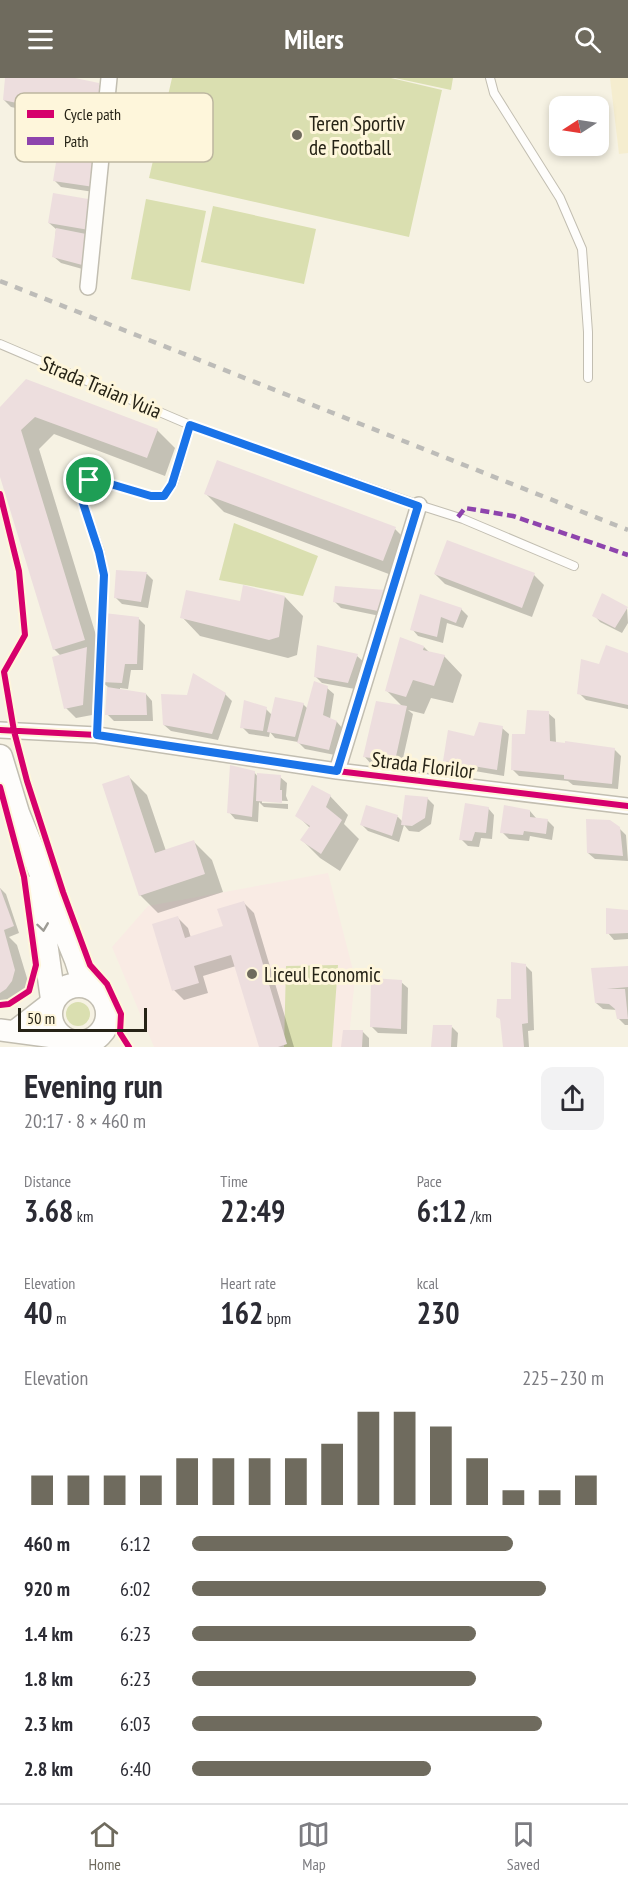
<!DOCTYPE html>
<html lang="en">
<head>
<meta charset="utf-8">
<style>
	:root { --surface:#fff; --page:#f2f2f3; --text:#2b2b33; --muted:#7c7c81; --line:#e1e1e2; --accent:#6f6b5e }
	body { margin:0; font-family:"PT Sans Narrow",sans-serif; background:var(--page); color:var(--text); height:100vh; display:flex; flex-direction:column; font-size:22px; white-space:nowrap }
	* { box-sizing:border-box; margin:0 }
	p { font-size:20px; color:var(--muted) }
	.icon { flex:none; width:33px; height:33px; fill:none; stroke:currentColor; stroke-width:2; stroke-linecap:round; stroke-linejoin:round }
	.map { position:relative; height:969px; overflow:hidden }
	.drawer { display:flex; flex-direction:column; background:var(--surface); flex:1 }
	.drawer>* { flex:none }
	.needle { width:39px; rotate:258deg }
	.fabs { position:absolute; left:549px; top:18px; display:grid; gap:12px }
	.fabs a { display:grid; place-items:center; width:60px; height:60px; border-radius:12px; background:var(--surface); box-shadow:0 3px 9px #0003; font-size:30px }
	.scale { position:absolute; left:18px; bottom:15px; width:129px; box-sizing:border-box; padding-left:6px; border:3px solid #262316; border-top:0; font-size:16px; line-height:21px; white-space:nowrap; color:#262316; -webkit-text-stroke:4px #fef6db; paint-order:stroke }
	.pin { position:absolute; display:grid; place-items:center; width:51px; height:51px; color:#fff; margin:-26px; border:3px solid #fff; border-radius:50%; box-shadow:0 2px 6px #0007 }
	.round { display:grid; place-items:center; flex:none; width:63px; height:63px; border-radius:12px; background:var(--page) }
	.headline { display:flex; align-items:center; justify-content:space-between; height:102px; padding:0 24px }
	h1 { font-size:33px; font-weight:700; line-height:45px }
	.stats { display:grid; grid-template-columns:repeat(3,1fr); gap:9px; height:102px; padding:6px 24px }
	.stats div { display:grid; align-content:center }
	.stats b { font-size:30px; font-weight:700 }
	.stats small { font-size:16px; font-weight:400 }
	.stats p { font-size:16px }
	.chart { height:168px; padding:12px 24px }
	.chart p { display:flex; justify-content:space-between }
	.chart svg { width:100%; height:108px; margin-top:6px; stroke:var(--accent); stroke-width:6 }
	ul { padding:0 24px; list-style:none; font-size:20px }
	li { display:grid; grid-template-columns:96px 72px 1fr; align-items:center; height:45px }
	li i { height:15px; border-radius:8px; background:var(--accent) }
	header { display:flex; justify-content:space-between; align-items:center; height:78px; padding:0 24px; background:var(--accent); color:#fff; font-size:27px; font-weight:700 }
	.tab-bar { display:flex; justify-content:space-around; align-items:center; height:84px; border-top:2px solid var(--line); background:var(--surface); font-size:16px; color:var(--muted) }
	.tab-bar a { display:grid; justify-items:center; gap:3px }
	.tab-bar .current { color:var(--accent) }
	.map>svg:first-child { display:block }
	.commercial { fill:#f9ebe4 }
	.built { fill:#f5edcf }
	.green { fill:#dadfb0 }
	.shadow { fill:#0003 }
	.building { fill:#eddede }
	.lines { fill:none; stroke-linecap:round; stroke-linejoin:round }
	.lane-casing { stroke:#c2beb1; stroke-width:10 }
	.street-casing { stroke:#c2beb1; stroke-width:18 }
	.secondary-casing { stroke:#c2beb1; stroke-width:24 }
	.primary-casing { stroke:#c2beb1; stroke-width:27 }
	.lane { stroke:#fefdfb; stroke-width:8 }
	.street { stroke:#fefdfb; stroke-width:15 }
	.secondary { stroke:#fefdfb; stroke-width:21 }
	.primary { stroke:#fefdfb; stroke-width:24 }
	.rail { stroke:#bdbcb8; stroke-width:4.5; stroke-dasharray:8 8; stroke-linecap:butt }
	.quiet { stroke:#8e44ad; stroke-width:4.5; stroke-dasharray:9 4.5; stroke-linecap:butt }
	.cycleway-casing { stroke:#fef6db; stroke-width:10 }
	.cycleway { stroke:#d6006c; stroke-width:6 }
	.oneway { stroke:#9d9b94 }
	.route-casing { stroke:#fff; stroke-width:12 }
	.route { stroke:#1a73e8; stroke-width:8 }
	.poi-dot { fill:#6f6b5e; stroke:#fef6db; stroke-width:2 }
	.labels { text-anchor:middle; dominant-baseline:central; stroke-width:6; stroke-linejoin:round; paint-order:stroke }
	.poi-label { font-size:21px; fill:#262316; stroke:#fef6db; text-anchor:start }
	.street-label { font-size:21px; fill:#262316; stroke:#fef6db }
	.key { fill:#fef6db; stroke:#bdb7a0; stroke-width:1.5 }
	.key-label { font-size:16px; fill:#262316 }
</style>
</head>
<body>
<header><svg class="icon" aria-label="menu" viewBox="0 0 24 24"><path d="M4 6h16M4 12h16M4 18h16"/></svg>Milers<svg class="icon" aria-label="search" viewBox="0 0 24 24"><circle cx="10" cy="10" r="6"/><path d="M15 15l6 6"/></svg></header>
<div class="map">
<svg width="628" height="969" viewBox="0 0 628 969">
	<rect width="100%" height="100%" fill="#f6f2e3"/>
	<path class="commercial" d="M328,795L355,900L348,969H154L112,869L148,828Z"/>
	<path class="built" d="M610,0H628V75L619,76Z"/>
	<path class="green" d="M172,0H391L442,12L409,159L149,100Z
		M395,0H453L451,12Z
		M146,121L206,133L190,213L131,201Z
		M213,128L316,151L304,206L201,184Z
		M234,445L318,478L303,518L219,502Z
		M338,887L332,969H284L286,888Z
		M66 936a12 12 0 1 1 24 0a12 12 0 1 1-24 0Z"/>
	<path class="shadow" d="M7,0H68L98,6L105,13V49L11,29L4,22Z
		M79,53L103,91L100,115L61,109L55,103L83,83L76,76Z
		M93,123V194L61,185L54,179L56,151L49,145Z
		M0,331L157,352L175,370L165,398L54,356L39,371L103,580L96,582L92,637L76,640L66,630L61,578L54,571L0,394Z
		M206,416L395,451L413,469L402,501L224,434Z
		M118,493L147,496L153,502L148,530L122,526L116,520Z
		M435,496L534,497L544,507L532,539L445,506Z
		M384,514L385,539L341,530L334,523Z
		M421,518L461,531L468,538L463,550L447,545L443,565L418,558L412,551Z
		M285,519L303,538L297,577L288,580L200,558L182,539L241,525Z
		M627,530L628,545L622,555L600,544L594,537Z
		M138,540L145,547L143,592H131L128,611L120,610V612L146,616L152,623L153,643H114L107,636L108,609L102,604Z
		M424,569L430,575L444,578L462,597L453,625L431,620L424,636L408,632L413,636L401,689L371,686L365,679L403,629L386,612Z
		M628,577V631L586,622L579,615Z
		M357,578L364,584L355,611L322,605L315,598Z
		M327,610L334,616L330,641L337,644L343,651L335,677L305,671L298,664L275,660L270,654L269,659L249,656L242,649L266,631L272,637L303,626L308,631Z
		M225,616L232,623L218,662L171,653L164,647Z
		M548,635L555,641L556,665L614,671L621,678L618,711L573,707L568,703L519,698L512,691Z
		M502,650L509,656L504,698L451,689L445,682L475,660Z
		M254,694L258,699H280L287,705L286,718L288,723L262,722V725L288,726V731L264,729L259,724L258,744L235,741L229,734Z
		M129,699L147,717L166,773L194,764L212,782L223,814L158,835L140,817Z
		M330,718L348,737L344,746L359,761L340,793L320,780L302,762L310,750L297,737Z
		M427,720L434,727L431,746L419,754L409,753L404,747L399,764L368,753L362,747L367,729L398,739L403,744Z
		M488,730L494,737L492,761L481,760L479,769L468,768L461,761Z
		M530,733L536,740L547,742L554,749L552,762L530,758L529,763L509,761L502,754Z
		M619,750L626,757L628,783L595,781L588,775Z
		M0,810L6,816L19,855L9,859L17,867L27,900V912L16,927L0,929Z
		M244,825L254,835L294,969H260L236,888L203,898L208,915L184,922L174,912L178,840L188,850L191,860L225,849Z
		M628,833V861L614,862L608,855Z
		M525,887L532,894L534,952L528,953L529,969H505L513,923Z
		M628,889V947H625L618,940L617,932L603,931L596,925L593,892Z
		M401,904L408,910L407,956L378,955L371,948Z
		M452,949L458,955L457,969H433Z
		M362,953L369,960V969H343Z"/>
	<path class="building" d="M5,0H75L99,5V43L3,22Z
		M57,78L97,83L94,109L53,103Z
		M53,115L94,122L89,152L48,145Z
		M56,150L91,157L86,188L52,179Z
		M26,301L158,351L147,380L35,339L21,352L85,562L53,572L0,399V329Z
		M217,382L396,449L383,483L204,416Z
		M447,462L535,495L522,530L434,496Z
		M116,492L147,494L141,524L114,520Z
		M243,507L285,518L279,559L269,562L180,540L186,512L240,523Z
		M335,508L385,512L378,533L333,524Z
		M602,515L628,529L615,550L592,538Z
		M420,516L462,530L456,545L441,539L437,559L410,552Z
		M104,535L139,539L137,586H125L122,605L101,604Z
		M400,559L424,568L423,572L445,577L434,608L413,602L406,619L385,613Z
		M317,567L358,576L348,605L314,599Z
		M606,567L628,575V627L577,616L581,581L599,586Z
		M87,569L83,627L64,631L52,579Z
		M193,595L226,615L212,656L163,647L161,616L187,617Z
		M314,603L328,608L323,637L337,643L329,672L297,665Z
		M107,609L146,615L147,637H105Z
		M275,619L304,625L295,659L267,654Z
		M244,622L267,629L263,653L240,650Z
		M376,623L407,628L395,683L363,679Z
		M527,632L549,633L550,663L565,665V663L615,670L612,706L564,701V697L511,692L512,656H525Z
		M479,644L503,648L497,692L443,683L448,652L474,658Z
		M230,687L255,693L252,739L227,735Z
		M257,695L281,697L280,712H282V725L256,723Z
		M129,697L155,775L194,762L205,796L139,818L102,706Z
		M312,707L331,717L326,729L342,742L321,776L300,762L310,748L295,738Z
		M405,717L428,719L425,740L412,748L401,747Z
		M465,725L489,729L486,755L475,754L472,763L459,762Z
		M366,727L398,737L392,758L360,747Z
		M504,727L530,732V739L548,741L546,756L524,753L523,757L500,755Z
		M586,741L610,742L620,749L623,778L587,775Z
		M0,810L14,848L4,852L15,892L12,903L6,911L0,915Z
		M244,823L287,966L278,969H259L231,877L194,888L199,905L172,913L152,846L178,838L185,860L223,848L217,831Z
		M606,830L628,832V855L606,856Z
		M511,884L526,886L528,945L522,946L524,969H503L500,941L496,939L497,921H511Z
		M628,888V909L607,911H625L628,941H617L615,931L609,926L595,925L591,890Z
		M371,900L402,902L401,951L370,949Z
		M433,947H452L451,969H431Z
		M343,952H363L362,969H341Z"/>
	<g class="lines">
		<g class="lane-casing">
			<path id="lane" d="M490,0L494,15L560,120L582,171L588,254V300
				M0,266L190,347L419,427L463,441L574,488
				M97,657L104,497L100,474L81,419V407L89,403L97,402L151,418H164L173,406L190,347"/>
		</g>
		<g class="street-casing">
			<path id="street" d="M88,209L109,0
				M0,652L97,657L337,693L628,728
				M337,693L419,427"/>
		</g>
		<g class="secondary-casing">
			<path id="secondary" d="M0,952L61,960
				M15,953L51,925"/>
		</g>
		<g class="primary-casing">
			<path id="primary" d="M0,679L17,735L77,882L85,907
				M37,808L53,921
				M50 936a29 29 0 1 1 58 0a29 29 0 1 1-58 0Z"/>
		</g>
		<use href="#lane" class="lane"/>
		<use href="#street" class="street"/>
		<use href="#secondary" class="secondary"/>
		<use href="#primary" class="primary"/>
		<path class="rail" d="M0,203L628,452"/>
		<path class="quiet" d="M458,439L465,430L513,438L628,477"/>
		<g class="cycleway-casing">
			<path id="cycleway" d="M0,416L19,493L25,557L4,594L14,653L27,703L63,814L90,887L107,906L121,936L120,955L129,969
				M0,652L97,657L337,693L628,728
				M0,709L24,799L36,887L29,913L9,926L0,927"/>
		</g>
		<use href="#cycleway" class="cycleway"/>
	</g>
	<defs><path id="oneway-chevron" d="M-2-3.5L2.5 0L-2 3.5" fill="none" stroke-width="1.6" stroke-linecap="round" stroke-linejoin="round" transform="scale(1.5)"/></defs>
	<use class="oneway" href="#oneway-chevron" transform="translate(43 849) rotate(82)"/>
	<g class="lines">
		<g class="route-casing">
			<path id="route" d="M190,347L418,428L337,693L97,657L104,497L99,474L81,419V407L89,402H97L151,418H164L172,406Z"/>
		</g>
		<use href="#route" class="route"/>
	</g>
	<g class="poi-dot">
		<circle cx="297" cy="57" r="6"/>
		<circle cx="252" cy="896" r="6"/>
	</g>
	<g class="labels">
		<g class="poi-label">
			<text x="309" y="45">Teren Sportiv<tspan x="309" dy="24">de Football</tspan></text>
			<text x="264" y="896">Liceul Economic</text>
		</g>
		<g class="street-label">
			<text transform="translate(101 309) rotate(23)">Strada Traian Vuia</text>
			<text transform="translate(423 687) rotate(7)">Strada Florilor</text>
		</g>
	</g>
	<rect x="15" y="15" width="198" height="69" rx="9" class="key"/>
	<rect x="27" y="32" width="27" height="8" fill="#d6006c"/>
	<rect x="27" y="59" width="27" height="8" fill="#8e44ad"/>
	<g class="key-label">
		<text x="64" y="42">Cycle path</text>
		<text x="64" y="69">Path</text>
	</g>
</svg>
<div class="fabs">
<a><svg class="needle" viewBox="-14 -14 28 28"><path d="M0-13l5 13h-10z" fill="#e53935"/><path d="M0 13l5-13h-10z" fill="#7c7c81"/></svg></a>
</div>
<div class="scale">50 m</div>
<div class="pin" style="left:89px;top:402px;background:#1e9e55"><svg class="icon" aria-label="arrive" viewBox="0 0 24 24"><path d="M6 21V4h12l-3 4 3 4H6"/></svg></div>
</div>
<section class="drawer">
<div class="headline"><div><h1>Evening run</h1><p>20:17 · 8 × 460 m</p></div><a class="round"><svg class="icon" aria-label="share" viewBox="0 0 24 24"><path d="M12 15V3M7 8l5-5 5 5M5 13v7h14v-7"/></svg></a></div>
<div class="stats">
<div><p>Distance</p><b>3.68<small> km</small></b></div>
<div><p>Time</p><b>22:49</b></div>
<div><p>Pace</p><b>6:12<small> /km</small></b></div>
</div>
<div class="stats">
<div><p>Elevation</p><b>40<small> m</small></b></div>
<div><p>Heart rate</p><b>162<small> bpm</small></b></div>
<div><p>kcal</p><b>230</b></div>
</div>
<div class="chart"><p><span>Elevation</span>225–230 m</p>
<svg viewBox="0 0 160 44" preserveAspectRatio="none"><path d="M5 44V32M15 44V32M25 44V32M35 44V32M45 44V25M55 44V25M65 44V25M75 44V25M85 44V19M95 44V6M105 44V6M115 44V12M125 44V25M135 44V38M145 44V38M155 44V32"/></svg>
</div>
<ul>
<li><b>460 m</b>6:12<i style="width:78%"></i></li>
<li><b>920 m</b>6:02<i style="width:86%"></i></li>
<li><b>1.4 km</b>6:23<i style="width:69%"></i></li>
<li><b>1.8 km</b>6:23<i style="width:69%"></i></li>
<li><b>2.3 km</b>6:03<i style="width:85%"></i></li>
<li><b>2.8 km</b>6:40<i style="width:58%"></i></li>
</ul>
</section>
<nav class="tab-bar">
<a class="current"><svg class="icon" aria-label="home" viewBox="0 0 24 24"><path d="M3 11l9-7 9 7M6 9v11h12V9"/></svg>Home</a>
<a><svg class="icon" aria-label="map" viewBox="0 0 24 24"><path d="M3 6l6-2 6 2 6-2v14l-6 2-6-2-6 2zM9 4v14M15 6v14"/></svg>Map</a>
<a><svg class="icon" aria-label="saved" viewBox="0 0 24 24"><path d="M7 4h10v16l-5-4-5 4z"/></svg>Saved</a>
</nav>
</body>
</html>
